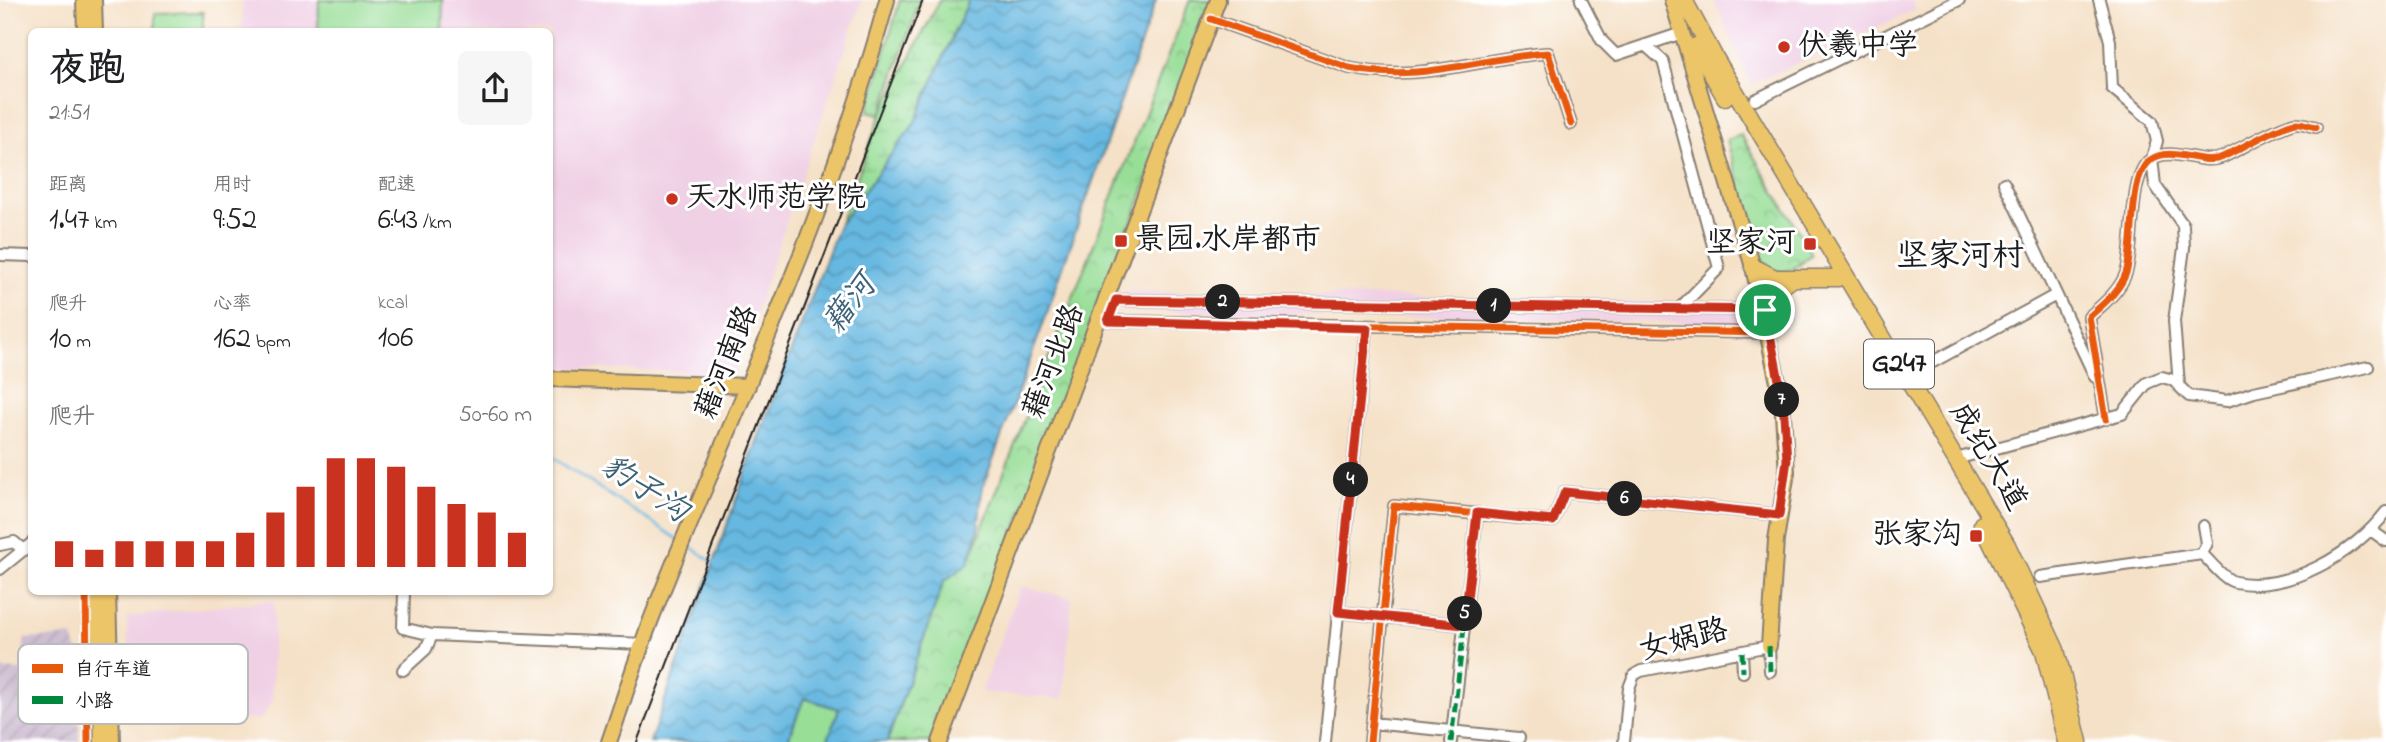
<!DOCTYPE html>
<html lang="zh">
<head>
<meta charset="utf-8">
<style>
	:root { --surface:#fff; --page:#f6f6f6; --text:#202124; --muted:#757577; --accent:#c8321e }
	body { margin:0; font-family:"Indie Flower","LXGW WenKai TC",sans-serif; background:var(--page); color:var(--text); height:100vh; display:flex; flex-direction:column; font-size:26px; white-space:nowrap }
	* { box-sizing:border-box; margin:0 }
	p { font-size:23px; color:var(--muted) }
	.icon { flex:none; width:38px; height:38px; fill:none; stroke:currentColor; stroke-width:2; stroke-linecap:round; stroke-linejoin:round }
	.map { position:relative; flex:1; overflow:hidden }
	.panel { position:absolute; left:28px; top:28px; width:525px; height:567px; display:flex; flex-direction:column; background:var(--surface); border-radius:10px; box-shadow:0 2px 5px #0004 }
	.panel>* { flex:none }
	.pin { position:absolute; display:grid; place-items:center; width:60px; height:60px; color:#fff; margin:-30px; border:4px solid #fff; border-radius:50%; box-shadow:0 2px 7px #0007 }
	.km { position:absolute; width:35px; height:35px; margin:-18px; border-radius:50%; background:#222; color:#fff; font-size:19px; line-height:35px; text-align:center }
	.round { display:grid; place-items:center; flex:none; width:74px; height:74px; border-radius:10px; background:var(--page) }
	.summary { display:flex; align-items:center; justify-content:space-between; height:119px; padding:0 21px }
	h1 { font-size:38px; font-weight:600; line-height:52px }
	.figures { display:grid; grid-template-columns:repeat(3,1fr); gap:10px; height:119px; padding:7px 21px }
	.figures div { display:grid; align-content:center }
	.figures b { font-size:30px; font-weight:600 }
	.figures small { font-size:19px; font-weight:400 }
	.figures p { font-size:19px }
	.chart { height:196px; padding:14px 21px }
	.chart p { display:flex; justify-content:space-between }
	.chart svg { width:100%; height:126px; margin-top:7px; stroke:var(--accent); stroke-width:6 }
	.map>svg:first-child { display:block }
	.built { fill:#f0d0e5 }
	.industrial { fill:url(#industrial-furrows) }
	.wetland { fill:url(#wetland-marsh); stroke:#5a7d5a; stroke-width:2 }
	.park { fill:url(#park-crowns); stroke:#5a7d5a; stroke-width:2 }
	.garden { fill:#98de97; stroke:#5a7d5a; stroke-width:2 }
	.water { fill:url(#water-waves); stroke:#416a7e; stroke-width:2 }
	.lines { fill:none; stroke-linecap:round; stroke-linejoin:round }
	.stream { stroke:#66b8e1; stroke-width:2.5 }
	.minor-casing { stroke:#887e72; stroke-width:14 }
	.major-casing { stroke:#887e72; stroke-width:18 }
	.highway-casing { stroke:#887e72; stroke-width:19 }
	.minor { stroke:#fff; stroke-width:10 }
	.major { stroke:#edc569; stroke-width:14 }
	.highway { stroke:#edc569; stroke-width:16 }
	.tram { stroke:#1c1c1c; stroke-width:2 }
	.quiet { stroke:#00873e; stroke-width:5; stroke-dasharray:10 5; stroke-linecap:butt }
	.cycleway-casing { stroke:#fff; stroke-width:11 }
	.cycleway { stroke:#e8590c; stroke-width:7 }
	.route-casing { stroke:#fff; stroke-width:14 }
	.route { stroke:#c8321e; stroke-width:9 }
	.poi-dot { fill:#c8321e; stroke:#fff; stroke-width:2.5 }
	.labels { text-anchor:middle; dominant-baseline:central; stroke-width:6; stroke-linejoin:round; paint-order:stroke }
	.shield { fill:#fff; stroke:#606060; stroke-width:2 }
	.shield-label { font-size:28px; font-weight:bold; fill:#1c1c1c }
	.poi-label { font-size:30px; fill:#1c1c1c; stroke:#fff; text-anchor:start }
	.street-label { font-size:30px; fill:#1c1c1c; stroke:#fff }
	.neighbourhood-label { font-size:32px; fill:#1c1c1c; stroke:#fff }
	.water-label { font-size:32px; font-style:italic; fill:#3d6275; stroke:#fff }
	.key { fill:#fff; stroke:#bbb; stroke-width:2 }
	.key-label { font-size:19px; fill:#1c1c1c }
</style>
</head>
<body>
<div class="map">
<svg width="2386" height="742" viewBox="0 0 2386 742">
	<defs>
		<pattern id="industrial-furrows" width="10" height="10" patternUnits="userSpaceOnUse" patternTransform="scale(1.75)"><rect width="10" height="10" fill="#cebed2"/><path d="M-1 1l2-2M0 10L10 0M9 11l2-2" fill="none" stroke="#b0a3b4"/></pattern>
		<pattern id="wetland-marsh" width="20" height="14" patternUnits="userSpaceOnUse" patternTransform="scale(1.75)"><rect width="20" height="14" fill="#98de97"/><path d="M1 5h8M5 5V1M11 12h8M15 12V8" fill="none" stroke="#82be82"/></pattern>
		<pattern id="park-crowns" width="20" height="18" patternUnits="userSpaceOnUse" patternTransform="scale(1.75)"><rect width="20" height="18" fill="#98de97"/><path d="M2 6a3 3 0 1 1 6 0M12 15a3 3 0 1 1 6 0" fill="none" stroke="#82be82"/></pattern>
		<pattern id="water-waves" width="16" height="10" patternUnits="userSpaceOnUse" patternTransform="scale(1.75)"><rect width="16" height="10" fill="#66b8e1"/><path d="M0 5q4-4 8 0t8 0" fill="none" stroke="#5395b6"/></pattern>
	</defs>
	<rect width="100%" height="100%" fill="#fff"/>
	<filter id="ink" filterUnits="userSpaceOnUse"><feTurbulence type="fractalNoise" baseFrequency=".0143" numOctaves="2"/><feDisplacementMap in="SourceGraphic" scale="14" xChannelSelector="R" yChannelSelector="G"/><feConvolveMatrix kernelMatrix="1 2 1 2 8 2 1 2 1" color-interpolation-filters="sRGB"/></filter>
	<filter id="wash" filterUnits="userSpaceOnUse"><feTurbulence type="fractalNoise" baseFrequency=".00686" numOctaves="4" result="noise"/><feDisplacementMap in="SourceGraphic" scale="28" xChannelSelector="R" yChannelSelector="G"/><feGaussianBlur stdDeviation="1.57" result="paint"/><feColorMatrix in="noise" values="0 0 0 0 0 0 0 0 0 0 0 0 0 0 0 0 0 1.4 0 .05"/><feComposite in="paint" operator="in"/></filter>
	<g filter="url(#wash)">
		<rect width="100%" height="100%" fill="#f5e1c7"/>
		<path class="built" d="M243,0H862L735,373L550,367V32H242Z
			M1714,0H1912L1916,10L1751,84Z
			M1123,291L1742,304L1741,323L1123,311Z
			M1021,586L1072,598L1063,699L981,692Z
			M274,600L272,701L261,719L131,722L127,617Z"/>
		<path class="industrial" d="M72,636L78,651L79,742H0V669L21,670L25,639Z"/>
		<path class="wetland" d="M940,0H969L914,124L839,225L881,114Z"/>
		<path class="park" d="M900,0H920L881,114L868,111Z
			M1190,0H1214L1084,352L933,742H887L944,581L968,564Z
			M1741,135L1812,254C1792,271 1787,278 1762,266L1727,140Z"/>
		<path class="garden" d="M319,0H443L442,31H318Z
			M203,12V31H155V13Z
			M804,698L839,709L827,742H787Z"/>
		<path class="water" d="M969,0H1156L1041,330L982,489L978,532L968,564L944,581L887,742H827L839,709L804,698L787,742H650L754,449L839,225L914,124Z"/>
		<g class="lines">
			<path class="stream" d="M550,456L679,540
				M688,545L714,563"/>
		</g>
	</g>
	<g filter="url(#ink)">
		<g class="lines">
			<g class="minor-casing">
				<path id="minor" d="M1581,0L1602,41L1616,55L1682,33
					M2099,0L2110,41L2112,88L2152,121L2157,141L2152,158L2155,185L2183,225L2184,248L2174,321L2179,385
					M1211,19L1349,68C1423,83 1477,58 1548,53L1571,124
					M1645,45L1663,61L1719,268L1680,308
					M1755,100L1959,0
					M2004,183L2095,377
					M0,255L32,256
					M1116,300L1765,310
					M1108,321L1770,333
					M1918,370L2056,295
					M2106,419L2089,317C2102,305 2120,291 2126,273C2135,247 2128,176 2150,160C2172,144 2201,167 2223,157C2240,149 2279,126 2295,123C2301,122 2310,126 2316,127
					M1956,459L2122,414L2147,383L2162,377L2173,380L2189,396L2227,401L2254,392L2368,367
					M2372,531L2386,541
					M0,545L14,542L23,550
					M2202,554C2211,562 2224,580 2235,582C2288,593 2355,553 2386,512
					M0,569L32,543
					M2040,577L2202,554L2207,543L2204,526
					M404,592L403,628L432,635L643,644
					M1338,612L1464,625
					M1742,652L1743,672
					M403,670L426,649L432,635
					M1372,723L1519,738
					M1325,742L1367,328
					M1370,742L1394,506L1553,521L1565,492L1779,515
					M1451,742L1477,513
					M1624,742L1629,688L1634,675L1641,671L1769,646L1770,671"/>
			</g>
			<g class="major-casing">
				<path id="major" d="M84,0L85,32
					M94,0L95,32
					M1672,0L1753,267L1782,401L1787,472L1776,540L1769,646
					M550,379L748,386
					M98,592L102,742
					M108,592L112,742
					M609,742C624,699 637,655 654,612C734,410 830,211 887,0
					M940,742L1218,0"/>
			</g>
			<g class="highway-casing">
				<path id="highway" d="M1684,0L1714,56L2007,545L2056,650L2079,742
					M1696,46L1725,97
					M1753,267L1775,278H1838
					M1765,310L1772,294L1792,279
					M1982,524L2044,651L2066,742"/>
			</g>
			<use href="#minor" class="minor"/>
			<use href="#major" class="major"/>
			<use href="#highway" class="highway"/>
			<path class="tram" d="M637,742L923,0"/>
			<path class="quiet" d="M1116,300L1765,310
				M1338,612L1464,625
				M1769,646L1770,671
				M1742,652L1743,672
				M1451,742L1477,513"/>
			<g class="cycleway-casing">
				<path id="cycleway" d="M1211,19L1349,68C1423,83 1477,58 1548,53L1571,124
					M1108,321L1770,333
					M2106,419L2089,317C2102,305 2120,291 2126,273C2135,247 2128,176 2150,160C2172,144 2201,167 2223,157C2240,149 2279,126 2295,123C2301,122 2310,126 2316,127
					M86,592L88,742
					M1370,742L1394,506L1553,521L1565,492L1779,515"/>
			</g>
			<use href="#cycleway" class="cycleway"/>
		</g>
	</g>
	<g class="lines" filter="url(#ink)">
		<g class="route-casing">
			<path id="route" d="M1116,300L1765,310L1783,401L1787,460L1779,515L1565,492L1553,521L1477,513L1464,625L1338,612L1367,328L1108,321Z"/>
		</g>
		<use href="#route" class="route"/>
	</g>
	<g class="poi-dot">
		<circle cx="1784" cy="47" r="7"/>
		<circle cx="672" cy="199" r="7"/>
		<rect x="1114" y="234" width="14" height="14" rx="3.5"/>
		<rect x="1803" y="237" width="14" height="14" rx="3.5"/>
		<rect x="1969" y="529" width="14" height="14" rx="3.5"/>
	</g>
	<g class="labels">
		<rect class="shield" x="1864" y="339.5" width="70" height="49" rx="5"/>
		<g class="shield-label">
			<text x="1899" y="364">G247</text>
		</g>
		<g class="poi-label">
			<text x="1798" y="47">伏羲中学</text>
			<text x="686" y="199">天水师范学院</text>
			<text x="1135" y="241">景园.水岸都市</text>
			<text x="1796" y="244" text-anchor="end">坚家河</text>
			<text x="1962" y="536" text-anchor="end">张家沟</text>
		</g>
		<g class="street-label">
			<text transform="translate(1055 362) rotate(-69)">藉河北路</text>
			<text transform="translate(728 363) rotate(-68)">藉河南路</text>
			<text transform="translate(1987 457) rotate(59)">成纪大道</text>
			<text transform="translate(1684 641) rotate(-14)">女娲路</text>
		</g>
		<g class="neighbourhood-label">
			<text x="1960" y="257">坚家河村</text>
		</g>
		<g class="water-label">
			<text transform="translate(851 305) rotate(-52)">藉河</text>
			<text transform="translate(644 490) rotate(33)">豹子沟</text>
		</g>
	</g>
	<rect x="18" y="644" width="230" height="80" rx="10" class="key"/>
	<rect x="32" y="664" width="31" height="9" fill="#e8590c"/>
	<rect x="32" y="696" width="31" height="8" fill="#00873e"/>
	<g class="key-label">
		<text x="75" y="675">自行车道</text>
		<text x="75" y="707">小路</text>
	</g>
</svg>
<div class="pin" style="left:1765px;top:310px;background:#1e9e55"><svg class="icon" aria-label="arrive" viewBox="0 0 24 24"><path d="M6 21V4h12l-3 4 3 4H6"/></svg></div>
<b class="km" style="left:1494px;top:306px">1</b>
<b class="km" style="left:1223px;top:302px">2</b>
<b class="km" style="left:1351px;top:480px">4</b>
<b class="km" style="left:1465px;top:614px">5</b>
<b class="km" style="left:1625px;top:499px">6</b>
<b class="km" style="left:1782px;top:400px">7</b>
<section class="panel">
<div class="summary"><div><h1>夜跑</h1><p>21:51</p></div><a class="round"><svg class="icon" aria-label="share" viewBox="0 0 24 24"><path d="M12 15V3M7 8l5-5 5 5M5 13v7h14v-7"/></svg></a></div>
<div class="figures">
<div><p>距离</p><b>1.47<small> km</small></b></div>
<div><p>用时</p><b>9:52</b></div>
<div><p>配速</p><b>6:43<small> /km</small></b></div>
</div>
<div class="figures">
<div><p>爬升</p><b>10<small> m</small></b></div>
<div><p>心率</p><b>162<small> bpm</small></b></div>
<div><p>kcal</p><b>106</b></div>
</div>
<div class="chart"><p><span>爬升</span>50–60 m</p>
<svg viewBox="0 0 160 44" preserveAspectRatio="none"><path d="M5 44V35M15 44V38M25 44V35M35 44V35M45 44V35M55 44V35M65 44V32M75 44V25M85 44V16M95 44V6M105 44V6M115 44V9M125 44V16M135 44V22M145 44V25M155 44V32"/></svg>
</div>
</section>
</div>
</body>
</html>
